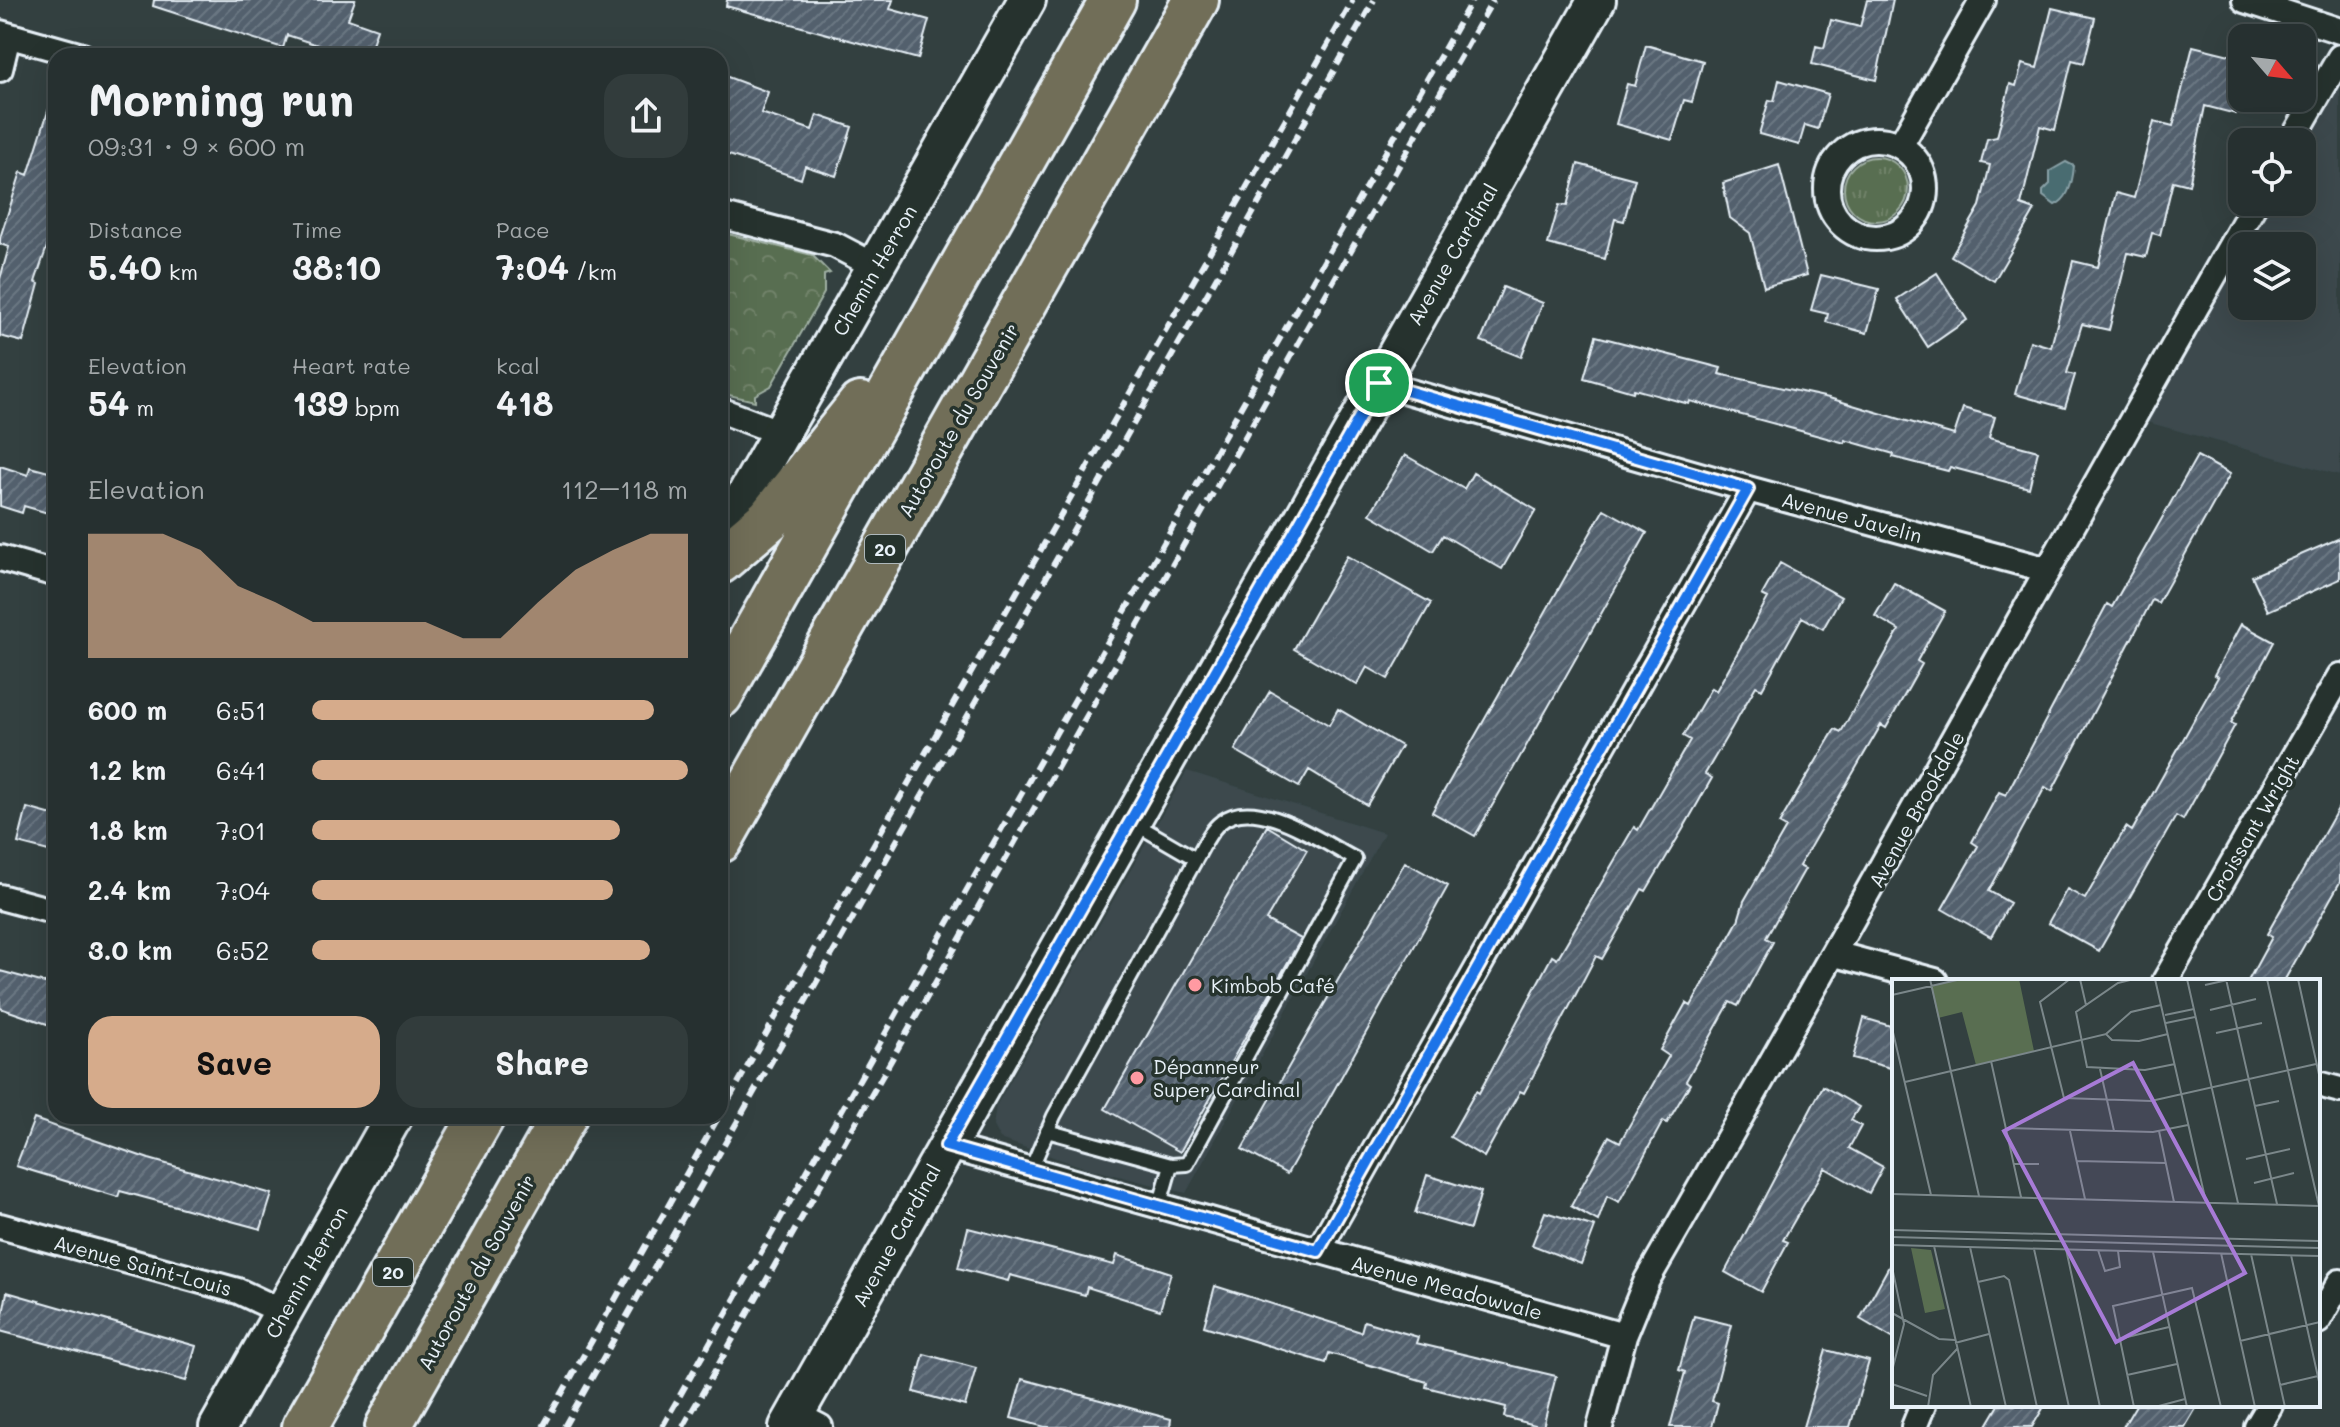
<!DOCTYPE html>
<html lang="en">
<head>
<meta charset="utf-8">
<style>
	:root { --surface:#263030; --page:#323c3c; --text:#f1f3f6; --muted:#a4a9ab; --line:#424b4c; --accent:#d6ab8b }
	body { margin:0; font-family:Mali,sans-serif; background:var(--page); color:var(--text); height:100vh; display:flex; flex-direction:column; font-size:30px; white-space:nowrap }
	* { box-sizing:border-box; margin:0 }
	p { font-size:26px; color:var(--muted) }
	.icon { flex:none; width:44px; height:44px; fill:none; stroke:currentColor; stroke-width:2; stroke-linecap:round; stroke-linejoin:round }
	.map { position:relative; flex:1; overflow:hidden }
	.side { position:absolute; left:48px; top:48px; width:680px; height:1076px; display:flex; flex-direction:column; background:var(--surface); border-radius:24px; box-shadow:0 8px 32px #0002,0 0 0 2px var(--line) }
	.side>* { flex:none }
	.needle { width:52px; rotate:118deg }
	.buttons { position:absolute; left:2228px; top:24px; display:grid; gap:16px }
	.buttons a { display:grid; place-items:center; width:88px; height:88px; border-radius:16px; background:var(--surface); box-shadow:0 8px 32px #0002,0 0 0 2px var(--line); font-size:40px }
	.pin { position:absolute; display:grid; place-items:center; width:68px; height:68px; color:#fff; margin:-34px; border:4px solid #fff; border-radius:50%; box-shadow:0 2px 8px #0007 }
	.round { display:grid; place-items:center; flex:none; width:84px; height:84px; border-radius:24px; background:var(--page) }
	.headline { display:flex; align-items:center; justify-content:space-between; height:136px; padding:0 40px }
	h1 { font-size:44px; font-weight:800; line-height:60px }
	.stats { display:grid; grid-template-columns:repeat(3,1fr); gap:12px; height:136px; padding:8px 40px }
	.stats div { display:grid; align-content:center }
	.stats b { font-size:34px; font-weight:800 }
	.stats small { font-size:22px; font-weight:400 }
	.stats p { font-size:22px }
	.chart { height:224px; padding:16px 40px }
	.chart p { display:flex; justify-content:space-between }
	.chart svg { width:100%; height:144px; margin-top:8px; fill:var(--accent); opacity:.7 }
	.action { display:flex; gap:16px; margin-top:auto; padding:16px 40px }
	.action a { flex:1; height:92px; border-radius:24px; background:var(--accent); color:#111; font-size:32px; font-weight:800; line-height:92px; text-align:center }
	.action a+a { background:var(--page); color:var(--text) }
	ul { padding:0 40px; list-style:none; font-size:26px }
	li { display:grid; grid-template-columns:128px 96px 1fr; align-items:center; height:60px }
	li i { height:20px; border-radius:10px; background:var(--accent) }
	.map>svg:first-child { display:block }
	.built { fill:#3c4a4e; fill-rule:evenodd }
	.grass { fill:url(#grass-tufts); stroke:#a0b0a4; stroke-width:2 }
	.park { fill:url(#park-crowns); stroke:#a0b0a4; stroke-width:2 }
	.water { fill:#4a6c71; stroke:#89a1a7; stroke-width:2 }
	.building { fill:url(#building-hatch); stroke:#e8f1f8; stroke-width:2 }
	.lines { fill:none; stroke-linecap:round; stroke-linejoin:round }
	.service-casing { stroke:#e8f1f8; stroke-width:18 }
	.minor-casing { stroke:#e8f1f8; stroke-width:30 }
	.secondary-casing { stroke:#e8f1f8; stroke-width:42 }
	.motorway-casing { stroke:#e8f1f8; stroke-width:50 }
	.service { stroke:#26332d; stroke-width:12 }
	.minor { stroke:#26332d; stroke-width:24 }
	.secondary { stroke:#26332d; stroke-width:36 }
	.motorway { stroke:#716e59; stroke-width:44 }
	.rail { stroke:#e8f1f8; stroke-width:6; stroke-dasharray:12 6; stroke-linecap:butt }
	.route-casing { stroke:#fff; stroke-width:16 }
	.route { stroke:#1a73e8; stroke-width:10 }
	.poi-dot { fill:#ff9aa2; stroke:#26332d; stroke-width:3 }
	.labels { text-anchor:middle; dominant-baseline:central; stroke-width:7; stroke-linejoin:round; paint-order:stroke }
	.shield { fill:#26332d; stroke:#aeb8bb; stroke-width:2 }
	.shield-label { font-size:18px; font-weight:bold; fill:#e8f1f8 }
	.street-label { font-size:20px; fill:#e8f1f8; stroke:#26332d }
	.poi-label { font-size:20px; fill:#e8f1f8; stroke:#26332d; text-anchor:start }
	.inset-road { fill:none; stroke:#7b878a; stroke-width:2 }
	.view { fill:#a77bd6; fill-opacity:0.15; stroke:#a77bd6; stroke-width:4 }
	.inset-edge { fill:none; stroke:#e8f1f8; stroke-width:4 }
</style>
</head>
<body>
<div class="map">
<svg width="2340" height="1427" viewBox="0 0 2340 1427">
	<defs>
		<pattern id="grass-tufts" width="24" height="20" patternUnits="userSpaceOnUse" patternTransform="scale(2)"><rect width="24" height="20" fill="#596e51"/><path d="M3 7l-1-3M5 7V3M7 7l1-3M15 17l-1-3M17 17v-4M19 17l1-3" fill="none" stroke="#71836b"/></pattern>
		<pattern id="park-crowns" width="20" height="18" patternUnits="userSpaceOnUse" patternTransform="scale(2)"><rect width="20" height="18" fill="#596e51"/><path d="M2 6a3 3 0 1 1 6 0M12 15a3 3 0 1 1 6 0" fill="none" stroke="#71836b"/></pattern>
		<pattern id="building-hatch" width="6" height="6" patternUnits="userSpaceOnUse" patternTransform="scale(2)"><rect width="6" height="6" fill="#52606d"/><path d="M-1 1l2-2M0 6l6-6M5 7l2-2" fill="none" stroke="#6b7783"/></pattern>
	</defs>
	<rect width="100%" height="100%" fill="#334040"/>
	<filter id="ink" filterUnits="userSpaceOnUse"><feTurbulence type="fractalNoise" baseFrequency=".0125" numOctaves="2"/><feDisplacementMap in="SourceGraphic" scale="16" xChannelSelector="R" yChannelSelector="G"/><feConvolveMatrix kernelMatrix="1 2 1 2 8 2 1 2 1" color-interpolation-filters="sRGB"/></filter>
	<g filter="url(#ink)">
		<path class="built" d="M2340,57V475L2132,418L2256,202H2302V142ZM2242,246H2302V306H2242Z
			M1187,771L1384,833L1186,1193L1083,1167L1000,1139L993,1126L996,1106Z"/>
		<path class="grass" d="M1844 189a32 32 0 1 1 64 0a32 32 0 1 1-64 0Z"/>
		<path class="park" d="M720,232L812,255L830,273L824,275V293L771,386L755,395V401L720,393Z"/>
		<path class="water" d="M2066,162L2074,166C2073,178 2070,199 2055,205L2043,196V191L2050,184V171Z"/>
		<path class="building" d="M154,0H355L348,19L377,29L368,56H351L287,35L283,48L153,6Z
			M727,0H893L890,9L929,20L918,59L726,6Z
			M1867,0H1893L1876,80L1812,64L1816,46L1824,48L1831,20L1860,27Z
			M2052,8L2095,18L2084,63L2072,60L2055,130L2040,126L2021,205L2035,210L1994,281L1951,256L1980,206L1990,165L1981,163L1987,139L1997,137L2010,84L2016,86L2022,64L2037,68Z
			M1646,45L1703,61L1692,102L1684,100L1672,140L1616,124L1627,84L1635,86Z
			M2193,46L2242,58V89L2236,114L2205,106L2189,185L2173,181L2160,235L2152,233L2146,257L2128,253L2109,330L2082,324L2067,373L2075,375L2065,408L2015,394L2030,341L2051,347L2073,261L2098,267L2116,193L2134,198L2154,121L2173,126Z
			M725,76L768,92L761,113L812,130L817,115L852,127L836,176L805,166L801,179L720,152V90Z
			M1779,80L1828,94L1818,129L1805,125L1799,145L1759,134L1769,100L1774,101Z
			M51,102L56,103V220L35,282L39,284L23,342L0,336V279L9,247L0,244V238L21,172L28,175Z
			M1578,164L1635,179L1624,221L1615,219L1605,259L1548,244L1559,205L1567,206Z
			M1779,165L1807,275L1764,287L1750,233L1730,218L1723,183Z
			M1937,273L1967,320L1928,347L1897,299Z
			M1821,275L1879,289L1867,333L1826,322L1828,314L1811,310Z
			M1503,287L1543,303L1521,357L1481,341Z
			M1596,336L1721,368L1719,374L1829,398L1954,435L1963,408L1995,417L1989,438L2038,451L2029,488L1950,467L1948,471L1893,457L1894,454L1845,440V443L1690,401L1689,404L1634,389L1633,392L1584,378Z
			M1405,455L1464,489L1473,473L1536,510L1502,569L1443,535L1433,551L1370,514Z
			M2197,456L2230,474L2158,603L2152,600L2052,791L2045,787L1989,891L2010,903L1991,937L1942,909L1978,846L1972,842L1999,792L2006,795L2107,604L2112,607Z
			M0,466L28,475L30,467L56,474L48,513L24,506L22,513L0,506Z
			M1604,509L1647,533L1475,836L1432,812Z
			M2340,538V579L2268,611L2252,576Z
			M1347,556L1431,603L1388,679L1367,667L1357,685L1294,649Z
			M1780,563L1841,597L1823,629L1802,617L1762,689L1756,686L1705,774L1712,778L1683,829L1646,891L1642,889L1602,959L1596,956L1524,1093L1520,1091L1484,1157L1450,1137L1476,1091L1479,1093L1552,956L1557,959L1634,827L1638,830L1690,740L1683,736L1711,688L1716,691L1768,598L1762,595Z
			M1894,583L1945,611L1917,661L1922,664L1886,728L1881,725L1799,866L1805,869L1766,938L1773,942L1738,1006L1730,1002L1686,1081L1690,1084L1667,1123L1663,1121L1619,1202L1607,1196L1598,1221L1571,1206L1609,1136L1620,1142L1669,1056L1660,1050L1686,1003L1691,1006L1738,921L1744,901L1786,828L1779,824L1835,729L1841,732L1899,630L1875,616Z
			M2241,624L2274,642L2231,723L2235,725L2183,820L2176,816L2099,951L2048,923L2067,889L2085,899L2126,827L2132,831L2218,677L2214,675Z
			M1270,691L1329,725L1338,709L1401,746L1367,805L1309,770L1299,787L1235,750Z
			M2340,805V882L2284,981H2248L2272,937L2267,934Z
			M27,808L56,816V853L18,843Z
			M1267,826L1307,850L1266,920L1301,939L1180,1152L1105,1109Z
			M1405,862L1448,886L1287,1174L1242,1149Z
			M0,971L56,986V1027L0,1008Z
			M1864,1018L1894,1027V1069L1853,1058Z
			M1823,1086L1859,1107L1851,1120L1861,1126L1849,1148L1883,1167L1869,1193L1825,1168L1783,1240L1788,1242L1761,1292L1725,1272Z
			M34,1119L149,1159L272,1194L261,1229L120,1191L118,1197L16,1166Z
			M1427,1175L1481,1192L1470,1229L1415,1213Z
			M1545,1212L1595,1227L1581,1264L1532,1245Z
			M968,1228L1114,1265L1117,1255L1171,1273L1160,1310L1087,1287L1085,1295L1010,1275L1008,1281L958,1268Z
			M1894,1257V1339L1860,1319Z
			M1215,1286L1361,1332L1364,1321L1418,1337L1416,1343L1556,1376L1543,1427L1504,1417L1506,1407L1426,1387L1427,1382L1329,1353L1326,1363L1204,1326Z
			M7,1292L196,1346L186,1381L0,1331Z
			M1694,1316L1732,1325L1712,1401L1718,1403L1712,1427H1670L1685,1372L1679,1370Z
			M1826,1350L1869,1361L1850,1427H1803Z
			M924,1354L976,1368L965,1406L914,1392Z
			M1022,1379L1171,1419L1170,1427H1045L1011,1418Z
			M1999,1405H2045L2032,1427H1986Z
			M2136,1405H2198L2185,1427H2123Z"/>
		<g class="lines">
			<g class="service-casing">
				<path id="service" d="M1047,1131L1171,1165L1159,1207
					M1171,1165L1187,1164L1355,859C1322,842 1255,794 1221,822C1210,830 1203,847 1196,859
					M1031,1169L1054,1116L1196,859L1134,823"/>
			</g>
			<g class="minor-casing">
				<path id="minor" d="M2245,0L2340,31
					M0,33L82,56
					M0,69L8,36
					M1827 189a49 49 0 1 1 98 0a49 49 0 1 1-98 0Z
					M2291,142L2340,57
					M1900,146L1983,0
					M720,215L835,245L877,267
					M1379,383L1748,489L2048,570
					M720,410L781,433
					M0,558L56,574
					M0,897L56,912
					M1835,954L1935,981
					M2165,981L2340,676
					M2318,1084L2340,1090
					M946,1146L1624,1336
					M0,1226L238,1291L283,1312
					M1318,1251L1748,489
					M2318,1321L2340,1282
					M795,1414L820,1427
					M1600,1427L1624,1336L1647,1280C1854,923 2050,560 2256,202
					M1914,1427L1923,1405
					M2257,1427L2270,1405"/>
			</g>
			<g class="secondary-casing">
				<path id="secondary" d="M720,540L1027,0
					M218,1427L394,1116
					M788,1427L1597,0"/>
			</g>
			<g class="motorway-casing">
				<path id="motorway" d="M720,561L769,519L860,405
					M720,695L1113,0
					M720,840L1196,0
					M305,1427L482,1116
					M388,1427L564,1116"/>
			</g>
			<use href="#service" class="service"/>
			<use href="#minor" class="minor"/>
			<use href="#secondary" class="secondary"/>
			<use href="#motorway" class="motorway"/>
			<path class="rail" d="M720,1115L1353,0
				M543,1427L719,1116
				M564,1427L1374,0
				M662,1427L1472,0
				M683,1427L1493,0"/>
		</g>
	</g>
	<g class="lines" filter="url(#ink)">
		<g class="route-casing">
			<path id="route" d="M1379,383L1748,489L1318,1251L946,1146Z"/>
		</g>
		<use href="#route" class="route"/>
	</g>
	<g class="poi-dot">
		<circle cx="1195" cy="985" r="8"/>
		<circle cx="1137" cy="1078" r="8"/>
	</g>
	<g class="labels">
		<g class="shield">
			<rect x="865" y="535" width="40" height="28" rx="6"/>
			<rect x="373" y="1258" width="40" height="28" rx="6"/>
		</g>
		<g class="shield-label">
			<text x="885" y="549">20</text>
			<text x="393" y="1272">20</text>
		</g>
		<g class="street-label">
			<text transform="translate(1452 254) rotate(-60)">Avenue Cardinal</text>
			<text transform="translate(874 270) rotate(-60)">Chemin Herron</text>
			<text transform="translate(958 420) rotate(-60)">Autoroute du Souvenir</text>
			<text transform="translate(1852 517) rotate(15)">Avenue Javelin</text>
			<text transform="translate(1916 809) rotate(-61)">Avenue Brookdale</text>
			<text transform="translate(2252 828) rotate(-60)">Croissant Wright</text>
			<text transform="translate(896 1235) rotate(-61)">Avenue Cardinal</text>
			<text transform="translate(143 1265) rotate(15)">Avenue Saint-Louis</text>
			<text transform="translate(306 1272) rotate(-61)">Chemin Herron</text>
			<text transform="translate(476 1272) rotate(-61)">Autoroute du Souvenir</text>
			<text transform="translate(1447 1287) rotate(15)">Avenue Meadowvale</text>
		</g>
		<g class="poi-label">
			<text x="1211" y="985">Kimbob Café</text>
			<text x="1153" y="1066">Dépanneur<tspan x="1153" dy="23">Super Cardinal</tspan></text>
		</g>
	</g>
	<g transform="translate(1892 979)">
		<rect width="428" height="428" fill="#334040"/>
		<path d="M65,0H127L142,72L84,86L70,33L46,39L39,7ZM19,269L39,271L53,330L33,334Z" fill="#596e51"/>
		<path class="inset-road" d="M38,0L87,217M178,0L148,23L172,119L259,122L424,85M188,0L194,26M242,0L226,4L184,33L195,88L253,91L283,85M263,0L314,223M295,0L346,224M334,0L385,225M375,0L427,227M406,0L428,100M313,6L340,0M0,16L65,1M318,31L364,20M273,36L302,30M274,44L303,38M0,49L39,216M324,54L370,44M214,55L239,33L269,26M99,82L129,218M208,90L222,152M13,103L214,55L220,61L247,62L276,55M363,127L387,122M115,149L261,153L296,146M178,152L193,220M267,152L282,223M354,180L398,170M185,182L274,184M122,185H147M362,204L402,194M0,215L428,227M0,251L428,262M0,258L428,269M0,266L428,277M42,267L79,428M78,268L114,428M142,270L177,428M174,270L208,428M206,271L213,292L228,288L226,272M261,273L295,428M329,274L363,428M359,275L393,428M399,276L428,407M0,288L12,345L0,392M86,303L112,297L117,301L145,428M0,334L47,360L63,361M227,360L277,348M348,362L428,343M63,364L97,355M235,396L285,385M0,405L35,417M388,406L426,397M36,428L41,396L65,370M242,428L221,327L300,309L329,428M263,428L293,420"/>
		<path class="view" d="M241,84L353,294L224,363L112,152Z"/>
		<rect width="428" height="428" class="inset-edge"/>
	</g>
</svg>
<div class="buttons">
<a><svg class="needle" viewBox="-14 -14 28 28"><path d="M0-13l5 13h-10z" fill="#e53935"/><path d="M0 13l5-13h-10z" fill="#a4a9ab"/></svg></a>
<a><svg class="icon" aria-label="locate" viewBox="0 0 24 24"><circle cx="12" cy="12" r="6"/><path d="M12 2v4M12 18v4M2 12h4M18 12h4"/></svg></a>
<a><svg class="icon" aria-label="layers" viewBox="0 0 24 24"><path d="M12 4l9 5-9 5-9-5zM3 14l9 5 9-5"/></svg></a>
</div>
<div class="pin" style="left:1379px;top:383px;background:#1e9e55"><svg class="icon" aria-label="arrive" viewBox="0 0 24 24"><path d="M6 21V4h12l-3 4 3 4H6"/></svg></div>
<section class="side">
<div class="headline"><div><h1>Morning run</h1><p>09:31 · 9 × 600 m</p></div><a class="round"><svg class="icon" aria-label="share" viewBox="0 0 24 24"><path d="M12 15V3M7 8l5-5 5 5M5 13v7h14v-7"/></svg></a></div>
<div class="stats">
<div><p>Distance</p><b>5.40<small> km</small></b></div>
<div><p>Time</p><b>38:10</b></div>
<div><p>Pace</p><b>7:04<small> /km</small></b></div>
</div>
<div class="stats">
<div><p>Elevation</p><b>54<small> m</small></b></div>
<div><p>Heart rate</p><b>139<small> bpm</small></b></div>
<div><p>kcal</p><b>418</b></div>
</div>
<div class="chart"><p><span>Elevation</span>112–118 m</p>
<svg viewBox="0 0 160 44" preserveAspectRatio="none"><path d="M0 44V6L10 6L20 6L30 11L40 22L50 27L60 33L70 33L80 33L90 33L100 38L110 38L120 27L130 17L140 11L150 6L160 6V44z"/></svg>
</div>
<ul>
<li><b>600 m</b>6:51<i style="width:91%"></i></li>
<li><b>1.2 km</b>6:41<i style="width:100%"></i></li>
<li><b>1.8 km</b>7:01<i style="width:82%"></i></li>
<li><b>2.4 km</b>7:04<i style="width:80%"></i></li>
<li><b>3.0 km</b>6:52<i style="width:90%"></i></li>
</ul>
<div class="action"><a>Save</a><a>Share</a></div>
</section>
</div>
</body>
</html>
